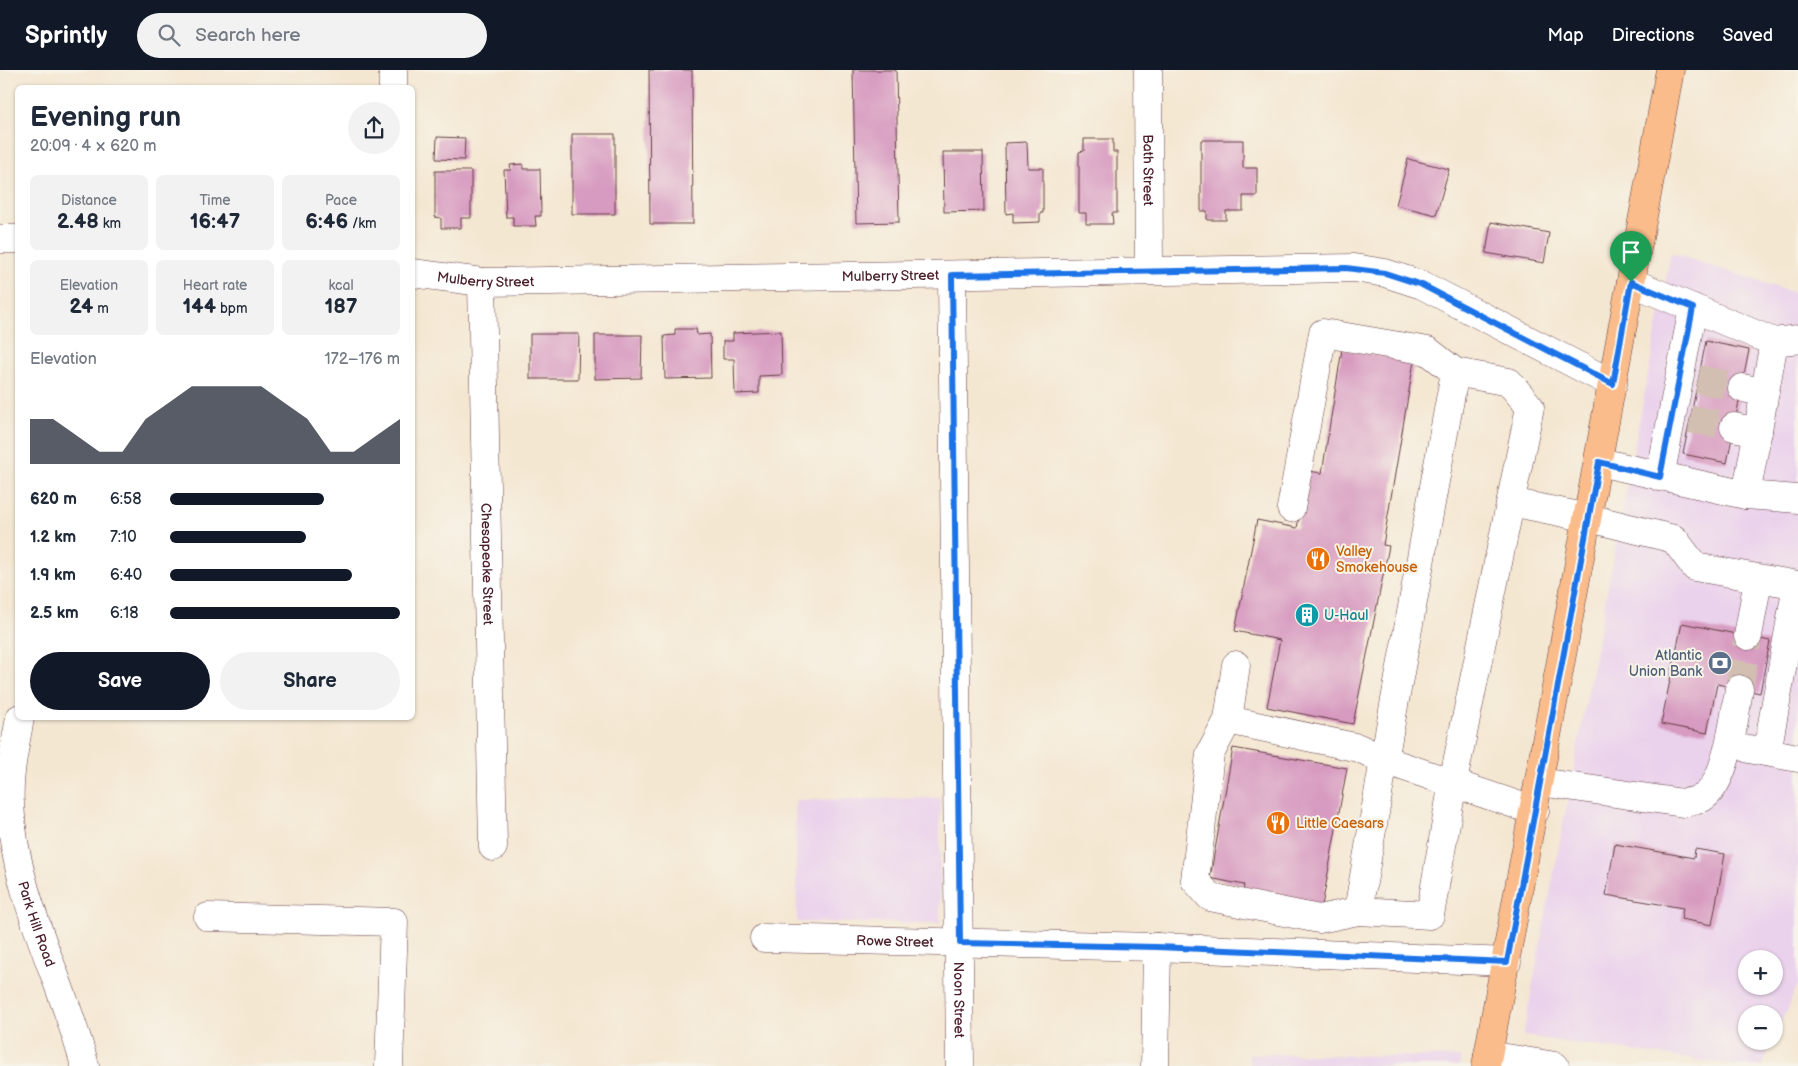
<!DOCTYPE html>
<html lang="en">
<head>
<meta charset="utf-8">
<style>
	:root { --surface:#fff; --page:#f2f2f3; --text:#1f2937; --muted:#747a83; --accent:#111827 }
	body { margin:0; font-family:"Balsamiq Sans",sans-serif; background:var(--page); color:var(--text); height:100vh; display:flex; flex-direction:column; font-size:19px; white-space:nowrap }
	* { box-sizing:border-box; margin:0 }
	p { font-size:16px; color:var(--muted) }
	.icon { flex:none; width:28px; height:28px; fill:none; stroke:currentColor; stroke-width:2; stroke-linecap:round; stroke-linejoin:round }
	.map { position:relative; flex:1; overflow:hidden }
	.panel { position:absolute; left:15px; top:15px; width:400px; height:635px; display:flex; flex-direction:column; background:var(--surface); border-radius:8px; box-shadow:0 1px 4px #0004 }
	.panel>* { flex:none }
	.buttons { position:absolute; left:1738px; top:880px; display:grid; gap:10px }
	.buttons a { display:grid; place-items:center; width:45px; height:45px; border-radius:50%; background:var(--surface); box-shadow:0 1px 4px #0004; font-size:25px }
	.pin { position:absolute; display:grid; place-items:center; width:42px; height:42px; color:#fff; margin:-51px -21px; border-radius:50% 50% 50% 0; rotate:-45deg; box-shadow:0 0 5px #0007 }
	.pin .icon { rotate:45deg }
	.round { display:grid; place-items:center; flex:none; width:52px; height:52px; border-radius:26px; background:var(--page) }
	.overview { display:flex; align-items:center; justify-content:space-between; height:85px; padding:0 15px }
	h1 { font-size:28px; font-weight:700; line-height:38px }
	.figures { display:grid; grid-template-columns:repeat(3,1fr); gap:8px; height:85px; padding:5px 15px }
	.figures div { display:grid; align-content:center; border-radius:8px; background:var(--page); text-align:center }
	.figures b { font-size:21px; font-weight:700 }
	.figures small { font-size:14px; font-weight:400 }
	.figures p { font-size:14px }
	.chart { height:140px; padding:10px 15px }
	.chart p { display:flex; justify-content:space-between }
	.chart svg { width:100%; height:90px; margin-top:5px; fill:var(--accent); opacity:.7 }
	.button { display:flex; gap:10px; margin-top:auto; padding:10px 15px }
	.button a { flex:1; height:58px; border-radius:30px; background:var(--accent); color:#fff; font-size:20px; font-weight:700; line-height:58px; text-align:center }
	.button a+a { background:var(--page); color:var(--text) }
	ul { padding:0 15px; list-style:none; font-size:16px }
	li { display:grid; grid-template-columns:80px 60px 1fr; align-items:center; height:38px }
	li i { height:12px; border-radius:6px; background:var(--accent) }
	header { display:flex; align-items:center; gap:30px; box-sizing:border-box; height:70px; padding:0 25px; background:var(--accent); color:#fff }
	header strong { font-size:24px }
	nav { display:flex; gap:28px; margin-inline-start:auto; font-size:18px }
	.search { width:350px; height:45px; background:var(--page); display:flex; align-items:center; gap:12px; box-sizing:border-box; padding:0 18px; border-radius:28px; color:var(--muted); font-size:19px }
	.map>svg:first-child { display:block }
	.built { fill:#ead1ec; fill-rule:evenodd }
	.building { fill:#d79ac0 }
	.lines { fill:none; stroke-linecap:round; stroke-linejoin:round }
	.minor-tunnel { stroke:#d2bfb1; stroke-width:28; stroke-dasharray:28 14; stroke-linecap:butt }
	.minor-casing { stroke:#643d44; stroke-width:29 }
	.major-casing { stroke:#643d44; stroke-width:29 }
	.minor { stroke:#fff; stroke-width:28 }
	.major { stroke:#f9bc8a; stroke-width:28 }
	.route-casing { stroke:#fff; stroke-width:10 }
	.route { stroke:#1a73e8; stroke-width:6 }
	.labels { text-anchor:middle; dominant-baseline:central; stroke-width:4; stroke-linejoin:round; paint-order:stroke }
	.street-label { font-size:14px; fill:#4a1f2b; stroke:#f7f3e8 }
	.food-label { font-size:14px; fill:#c56008; stroke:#f7f3e8; text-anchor:start }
	.culture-label { font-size:14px; fill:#0d838f; stroke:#f7f3e8; text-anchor:start }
	.service-label { font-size:14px; fill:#4e5e75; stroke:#f7f3e8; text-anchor:end }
</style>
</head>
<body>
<header>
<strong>Sprintly</strong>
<div class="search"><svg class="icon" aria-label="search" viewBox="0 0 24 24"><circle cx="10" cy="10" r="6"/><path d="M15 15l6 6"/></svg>Search here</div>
<nav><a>Map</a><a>Directions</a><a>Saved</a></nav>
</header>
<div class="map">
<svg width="1798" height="996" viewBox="0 0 1798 996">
	<rect width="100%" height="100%" fill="#f7f3e8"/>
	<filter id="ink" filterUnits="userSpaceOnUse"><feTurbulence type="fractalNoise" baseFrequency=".02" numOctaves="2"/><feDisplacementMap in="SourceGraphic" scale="10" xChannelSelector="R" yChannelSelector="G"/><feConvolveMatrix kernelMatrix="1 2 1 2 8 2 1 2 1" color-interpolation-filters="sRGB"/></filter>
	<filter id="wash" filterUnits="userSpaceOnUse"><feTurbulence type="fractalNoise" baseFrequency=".0096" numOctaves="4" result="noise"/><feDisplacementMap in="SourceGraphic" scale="20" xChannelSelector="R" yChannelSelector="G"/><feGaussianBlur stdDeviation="1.12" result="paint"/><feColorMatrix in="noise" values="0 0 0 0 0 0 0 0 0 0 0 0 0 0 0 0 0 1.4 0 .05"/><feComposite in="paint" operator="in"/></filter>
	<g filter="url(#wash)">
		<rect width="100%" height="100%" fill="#f4e7d2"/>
		<path class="built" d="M1671,183L1798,224V914L1774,969V944H1746V971H1773L1762,996H1741L1523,966ZM1746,889H1774V916H1746Z
			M940,728V853L797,852L795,730Z
			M1249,984L1461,987L1459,996H1249Z"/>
		<g id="blocks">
			<path class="building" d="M649,0H692L693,154H650Z
				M853,0H896L899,152L856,153Z
				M572,64H615V144H572Z
				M437,67L465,68L464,90L436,89Z
				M1084,69H1113V82H1117V143H1112L1113,154H1086V143H1079V82L1084,81Z
				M1201,70H1243V98H1257V126H1243V141H1226V150H1207V141H1201Z
				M1027,72L1028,98H1043V143H1040V152L1013,153V143L1006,144L1005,73Z
				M943,82H983L984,141L944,142Z
				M1408,89L1449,99L1436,145L1396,135Z
				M523,94V99H540L541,146H535L536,156H513V147H506L504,100H511L510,95Z
				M435,101H471V148H461V158H441V148L435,147Z
				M1491,152L1549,163L1544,193L1486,183Z
				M675,259H696L697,265L710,264L711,308L665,309L664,266L675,265Z
				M781,261L782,305L759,306V323L735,324L734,289H723V271H733V263Z
				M530,264H579L578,309H530Z
				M595,265H642L641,308L595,309Z
				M1706,271L1749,280L1727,393L1683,384Z
				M1342,279L1414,291L1383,475L1389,476L1353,654L1267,637L1280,570L1235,561L1257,450L1297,458L1308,401L1322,403Z
				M1682,553L1770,571L1760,623L1717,614L1707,663L1661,654Z
				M1233,678L1347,698L1322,836L1243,822L1244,815L1210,808Z
				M1615,774L1694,788L1695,779L1725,784L1712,855L1681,849L1683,838L1606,825Z"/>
		</g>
	</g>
	<g filter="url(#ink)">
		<use href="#blocks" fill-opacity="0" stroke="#643d44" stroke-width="1"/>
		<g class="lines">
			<path class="minor-tunnel" d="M1698,309L1742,318
				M1690,349L1734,357
				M1739,619L1748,566"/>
			<g class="minor-casing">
				<g id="minor">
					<path id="s1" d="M1148,0L1149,200"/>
					<path d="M393,18V0"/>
					<path d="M0,169H18"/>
					<path id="s2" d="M412,203L482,212L1354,198L1385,203L1422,215L1613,314"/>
					<path id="s3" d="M952,205L960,996"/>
					<path id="s4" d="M482,212L493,777"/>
					<path d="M1631,212L1774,272L1798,269"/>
					<path d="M1774,272L1746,425L1798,429"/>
					<path d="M1742,318L1764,322"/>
					<path d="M1734,357L1758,362"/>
					<path d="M1599,392L1746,425"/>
					<path d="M1660,407L1693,238"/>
					<path d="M1511,432L1589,448L1674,469L1695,497L1798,515"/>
					<path d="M1291,438L1323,263L1428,281L1455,302"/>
					<path d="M1748,566L1758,510"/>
					<path d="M1236,595L1228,650L1210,684L1195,810L1210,827L1319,849L1358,841"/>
					<path id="s5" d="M20,648C15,676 8,705 10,734C14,826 62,908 85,996"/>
					<path d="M1228,650L1359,678L1384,690L1455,302L1509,312L1530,337L1453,712L1430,845L1358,841L1384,690L1535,741"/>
					<path d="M1749,679L1798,688"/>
					<path d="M1767,682L1797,515"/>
					<path d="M1540,712L1683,733C1689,732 1696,731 1702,728C1727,714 1735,645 1739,619"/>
					<path d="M208,847L394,852L389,996"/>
					<path id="s6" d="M764,868L1157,877L1507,892"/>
					<path d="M1488,985L1555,996"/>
					<path d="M1155,996L1157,877"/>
				</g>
			</g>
			<g class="major-casing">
				<path id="major" d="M1486,996L1670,0"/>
			</g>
			<use href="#minor" class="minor"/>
			<use href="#major" class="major"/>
		</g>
	</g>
	<g class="lines" filter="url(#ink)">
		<g class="route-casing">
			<path id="route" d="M1346,198L1385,203L1422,215L1613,314L1631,212L1693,238L1660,407L1599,392L1507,892L1157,877L960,873L952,205Z"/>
		</g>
		<use href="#route" class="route"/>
	</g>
	<defs>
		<g id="restaurant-disc" transform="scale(1.25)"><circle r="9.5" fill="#e8710a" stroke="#f7f3e8"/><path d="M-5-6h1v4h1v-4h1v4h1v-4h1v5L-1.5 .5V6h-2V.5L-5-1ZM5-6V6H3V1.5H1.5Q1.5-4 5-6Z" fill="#fff"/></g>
		<g id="building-disc" transform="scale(1.25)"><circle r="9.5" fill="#0f9aa8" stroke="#f7f3e8"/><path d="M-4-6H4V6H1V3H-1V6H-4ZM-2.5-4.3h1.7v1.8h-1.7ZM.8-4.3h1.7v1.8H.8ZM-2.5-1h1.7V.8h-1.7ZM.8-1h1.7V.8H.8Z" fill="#fff"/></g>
		<g id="bank-disc" transform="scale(1.25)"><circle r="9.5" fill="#5c6f8a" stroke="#f7f3e8"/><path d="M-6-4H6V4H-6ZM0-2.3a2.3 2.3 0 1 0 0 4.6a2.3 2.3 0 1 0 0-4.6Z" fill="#fff"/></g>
	</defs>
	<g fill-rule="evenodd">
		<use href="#restaurant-disc" x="1318" y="489"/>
		<use href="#building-disc" x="1307" y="545"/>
		<use href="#bank-disc" x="1720" y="593"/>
		<use href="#restaurant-disc" x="1278" y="753"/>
	</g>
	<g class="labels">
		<g class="street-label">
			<text stroke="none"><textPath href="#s1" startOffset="100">Bath Street</textPath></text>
			<text stroke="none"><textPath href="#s2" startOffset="479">Mulberry Street</textPath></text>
			<text stroke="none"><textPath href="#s2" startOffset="74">Mulberry Street</textPath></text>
			<text stroke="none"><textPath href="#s4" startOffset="282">Chesapeake Street</textPath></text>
			<text stroke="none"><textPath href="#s5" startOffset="210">Park Hill Road</textPath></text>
			<text stroke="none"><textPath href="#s6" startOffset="131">Rowe Street</textPath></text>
			<text stroke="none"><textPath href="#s3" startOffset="725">Noon Street</textPath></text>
		</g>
		<g class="food-label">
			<text x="1336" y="481">Valley<tspan x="1336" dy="16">Smokehouse</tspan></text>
			<text x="1296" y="753">Little Caesars</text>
		</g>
		<g class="culture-label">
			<text x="1324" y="545">U-Haul</text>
		</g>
		<g class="service-label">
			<text x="1702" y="585">Atlantic<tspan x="1702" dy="16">Union Bank</tspan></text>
		</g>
	</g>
</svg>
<div class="buttons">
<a>+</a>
<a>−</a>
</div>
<div class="pin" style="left:1631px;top:212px;background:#1e9e55"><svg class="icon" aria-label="arrive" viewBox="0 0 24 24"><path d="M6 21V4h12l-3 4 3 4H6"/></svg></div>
<section class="panel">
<div class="overview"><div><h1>Evening run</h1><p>20:09 · 4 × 620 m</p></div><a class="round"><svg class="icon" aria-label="share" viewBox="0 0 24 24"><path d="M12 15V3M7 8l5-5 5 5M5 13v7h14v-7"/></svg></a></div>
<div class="figures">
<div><p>Distance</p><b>2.48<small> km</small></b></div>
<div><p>Time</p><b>16:47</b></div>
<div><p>Pace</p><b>6:46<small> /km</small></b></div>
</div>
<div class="figures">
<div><p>Elevation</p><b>24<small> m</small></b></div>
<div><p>Heart rate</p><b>144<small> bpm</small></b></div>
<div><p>kcal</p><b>187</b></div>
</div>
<div class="chart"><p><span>Elevation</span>172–176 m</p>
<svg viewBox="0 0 160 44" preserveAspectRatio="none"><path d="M0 44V22L10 22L20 30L30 38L40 38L50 22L60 14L70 6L80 6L90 6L100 6L110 14L120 22L130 38L140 38L150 30L160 22V44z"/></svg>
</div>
<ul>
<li><b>620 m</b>6:58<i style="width:67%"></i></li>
<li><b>1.2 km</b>7:10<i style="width:59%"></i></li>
<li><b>1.9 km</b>6:40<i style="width:79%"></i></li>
<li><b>2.5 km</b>6:18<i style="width:100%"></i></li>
</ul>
<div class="button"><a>Save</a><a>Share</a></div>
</section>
</div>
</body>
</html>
